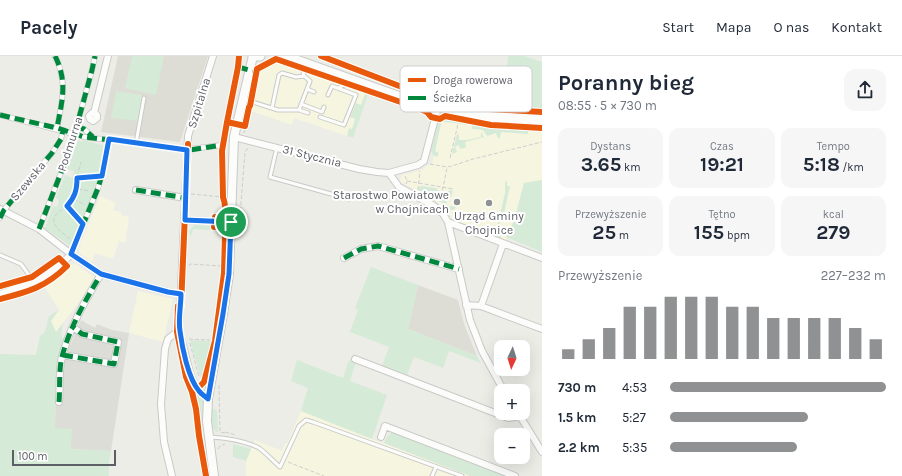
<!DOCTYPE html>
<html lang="pl">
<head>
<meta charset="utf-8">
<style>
	:root { --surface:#fff; --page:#f6f6f7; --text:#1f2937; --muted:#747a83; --line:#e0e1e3; --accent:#8f9193 }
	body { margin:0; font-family:Karla,sans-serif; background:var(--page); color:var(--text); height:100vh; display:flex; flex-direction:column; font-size:15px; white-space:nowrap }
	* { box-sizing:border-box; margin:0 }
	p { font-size:13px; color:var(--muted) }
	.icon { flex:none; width:22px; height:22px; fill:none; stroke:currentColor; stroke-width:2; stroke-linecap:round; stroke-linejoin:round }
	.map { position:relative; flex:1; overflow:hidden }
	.sheet { display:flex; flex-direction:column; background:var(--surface); width:360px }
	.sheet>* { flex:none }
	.needle { width:26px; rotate:184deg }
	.fabs { position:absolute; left:494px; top:284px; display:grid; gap:8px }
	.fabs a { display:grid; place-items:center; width:36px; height:36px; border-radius:8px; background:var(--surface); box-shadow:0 4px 16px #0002; font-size:20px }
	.scale { position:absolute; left:12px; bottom:10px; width:104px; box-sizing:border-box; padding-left:4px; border:2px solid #5d5f66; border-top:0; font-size:11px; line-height:14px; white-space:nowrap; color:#5d5f66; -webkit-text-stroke:3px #fff; paint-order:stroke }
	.pin { position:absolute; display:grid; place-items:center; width:34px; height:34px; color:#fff; margin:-17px; border:2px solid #fff; border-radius:50%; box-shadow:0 1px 4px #0007 }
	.round { display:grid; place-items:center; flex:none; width:42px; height:42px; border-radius:12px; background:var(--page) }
	.head { display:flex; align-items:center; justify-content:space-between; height:68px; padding:0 16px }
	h1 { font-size:22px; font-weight:700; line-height:30px }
	.metrics { display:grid; grid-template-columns:repeat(3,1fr); gap:6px; height:68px; padding:4px 16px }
	.metrics div { display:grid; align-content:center; border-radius:10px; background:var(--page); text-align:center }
	.metrics b { font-size:20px; font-weight:700 }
	.metrics small { font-size:11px; font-weight:400 }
	.metrics p { font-size:11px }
	.chart { height:112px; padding:8px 16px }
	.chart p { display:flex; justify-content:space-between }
	.chart svg { width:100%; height:72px; margin-top:4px; stroke:var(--accent); stroke-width:6 }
	ul { padding:0 16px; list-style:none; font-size:13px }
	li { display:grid; grid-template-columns:64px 48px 1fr; align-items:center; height:30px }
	li i { height:10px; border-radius:5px; background:var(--accent) }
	header { display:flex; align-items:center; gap:24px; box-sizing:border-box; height:56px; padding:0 20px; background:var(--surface); border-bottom:1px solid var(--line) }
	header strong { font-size:19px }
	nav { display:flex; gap:22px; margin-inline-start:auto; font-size:14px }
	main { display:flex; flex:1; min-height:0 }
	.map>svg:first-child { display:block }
	.commercial { fill:#f6f6e0 }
	.industrial { fill:#ddddd7 }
	.education { fill:#ddddd5 }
	.green { fill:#d5ead7 }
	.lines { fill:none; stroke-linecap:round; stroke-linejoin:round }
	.pedestrian-tunnel { stroke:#c9cac7; stroke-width:4.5; stroke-dasharray:4.5 2; stroke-linecap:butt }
	.service-casing { stroke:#c9cac8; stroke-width:5 }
	.pedestrian-casing { stroke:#c9cac8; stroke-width:6 }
	.minor-casing { stroke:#c9cac8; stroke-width:8 }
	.tertiary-casing { stroke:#c9cac8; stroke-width:10 }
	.secondary-casing { stroke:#cacac9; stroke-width:11 }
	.path { stroke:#cbcfce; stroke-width:1; stroke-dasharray:4 2; stroke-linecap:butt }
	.service { stroke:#fcfcfb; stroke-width:3 }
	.pedestrian { stroke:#fcfcfb; stroke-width:4.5 }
	.minor { stroke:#fcfcfb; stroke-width:6 }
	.tertiary { stroke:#fcfcfb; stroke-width:8 }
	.secondary { stroke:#fcfcfb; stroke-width:9 }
	.quiet { stroke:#00873e; stroke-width:5; stroke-dasharray:10 5; stroke-linecap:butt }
	.cycleway-casing { stroke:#fff; stroke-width:8 }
	.cycleway { stroke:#e8590c; stroke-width:6 }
	.route-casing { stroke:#fff; stroke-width:8 }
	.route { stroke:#1a73e8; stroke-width:5 }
	.poi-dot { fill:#8f9193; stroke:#fff; stroke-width:1.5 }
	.labels { text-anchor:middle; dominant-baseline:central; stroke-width:4; stroke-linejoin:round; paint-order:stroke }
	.street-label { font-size:12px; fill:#5d5f66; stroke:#fff }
	.poi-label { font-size:12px; fill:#5d5f66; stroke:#fff; text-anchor:end }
	.key { fill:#fff; stroke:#cecfd1; stroke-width:1 }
	.key-label { font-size:11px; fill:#5d5f66 }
</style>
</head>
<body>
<header>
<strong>Pacely</strong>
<nav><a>Start</a><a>Mapa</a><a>O nas</a><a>Kontakt</a></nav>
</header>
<main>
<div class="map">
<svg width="542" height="420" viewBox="0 0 542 420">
	<rect width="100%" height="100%" fill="#edede7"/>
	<path class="commercial" d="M273,6L325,23L368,39L353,82L294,62L292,69L251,55L259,14Z
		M446,62L489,70L542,75V124L524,127L514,165L505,185L452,164L451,160L447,155L436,145L401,126L400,124L402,119L422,114L428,109H432L442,64Z
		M100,140L116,147L113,154L121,156V159L129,161L125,187L119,185L113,203L95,197L92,206L79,197V192Z
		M76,208L96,223L56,276L51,265L59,254L44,230L49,227L69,209Z
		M138,235L173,243L163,286L129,277Z
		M301,355L372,383L470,420H246V405L255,384L282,395L285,387L287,388Z"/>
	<path class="industrial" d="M81,264L95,272L97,268L112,274L129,277L111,395L71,393L55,373L56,315L62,316L64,304Z"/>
	<path class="education" d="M118,0H208L180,86L101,76Z
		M418,229L458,244L464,268L477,300L408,273Z"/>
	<path class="green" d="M132,0H164L156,39L125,32Z
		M508,0H524L542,6V53L503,50Z
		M116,35L142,39L138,65L111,62Z
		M365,38L368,39L353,82L347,80L349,72L352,73L355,63L350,61L356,47L361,49Z
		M441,58H443L474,64L525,69L527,70L494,68L443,59L439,60Z
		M446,62L489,70L528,73V78L501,76L500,82H498L496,77L487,80L483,74L472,73V69C462,69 453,66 443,66L442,64Z
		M438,66L441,67L435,95L439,97L437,101L433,99L431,95Z
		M481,76L484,81L465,86L466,91L461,93L458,89L455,91L457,96L452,98L457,78L459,79V84H467L481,81Z
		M78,84L82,86L83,84L105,90L102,113L72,190H70L45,172L53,150L57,151L59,144L56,142L65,119L72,122L74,115L67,113Z
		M542,124V196L506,181L514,165L524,127Z
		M507,125V130H510L504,158L495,177L500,179L502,184L489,178L491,173H492L494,171H497L505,137V126Z
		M422,130L436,132L439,135L436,146L419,136V131Z
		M453,134L451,142L448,141L446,149L456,151L454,154L445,153L441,148C443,140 443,135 453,134Z
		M195,169L212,170V174L193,173L192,179H190L189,175Z
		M371,211L418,229L408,273L477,300L481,307L449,295L443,312L414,301L407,319L382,310L389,291L350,276L358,254L355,252Z
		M59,254L51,265L56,276L63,267L61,280L65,283L59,301L56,315L55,372L72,373L71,393L111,395L109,406V420H0V298L36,299L40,280L45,276L49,260Z
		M190,284L213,285L203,324L201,323Z
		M297,304L343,322L349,304L356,306L350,325L387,339L372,383L301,355L308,332L291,325Z
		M197,337L201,340L203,344L202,376L194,338Z
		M212,353L217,354L218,377C209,371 211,362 212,353Z
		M391,377H394L507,420H470L384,387L387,381Z
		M233,388L251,393L246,405L233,401Z"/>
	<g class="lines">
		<path class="pedestrian-tunnel" d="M74,78L84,81"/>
		<g class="service-casing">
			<path id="service" d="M301,8L304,20L310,25L307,33L314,36
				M338,32L350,26
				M243,43L278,54H299L307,33
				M301,48L322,56L324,51
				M272,52L279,19L282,17L296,21L304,20
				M299,54L308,57
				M320,61L344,69L356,39L332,30L328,39
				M136,87L144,42
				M277,91L270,121L349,143
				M0,199L21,208L34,226
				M210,381C226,382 244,384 259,392C266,397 273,405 280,411L299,370L306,364L313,366L462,420
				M432,420L436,411"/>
		</g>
		<g class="pedestrian-casing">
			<path id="pedestrian" d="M55,0C68,26 62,45 57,72
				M0,59L74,78
				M75,71L84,73L93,81
				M84,81L136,87L182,94L223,89
				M0,162L4,154L52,97L61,83L63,74
				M39,173L73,86L72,83L77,69L92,14L95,0
				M71,198L98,132L104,112L109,83"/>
		</g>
		<g class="minor-casing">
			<path id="minor" d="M94,57L97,59V62L93,65L90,63L89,60L92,57H94L108,0
				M234,81L359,113L377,116L389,117L399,131L434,150L443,158L448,166L470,264L482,295L504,335
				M389,117L418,109L424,105L438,51
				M136,134L186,142
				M0,153L39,173L71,198L101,218L168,236L181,238
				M185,164L231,166
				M448,166L542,202
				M344,202L361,193L378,190L459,213
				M0,238C28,228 51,222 71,198
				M466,249L481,250L542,273
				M481,250L503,188
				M63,299L114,308L118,286L82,278L73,271
				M355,303L508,362L515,361L519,359
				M208,343L199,335L194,327L190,317L179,274L188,80L213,0
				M59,346C60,333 59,318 61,305C68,274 85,245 101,218
				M518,357L542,396
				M381,381L385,370L515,420
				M172,420L164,386L161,348L165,293L168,283L179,274"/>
		</g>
		<g class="tertiary-casing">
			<path id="tertiary" d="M214,420L207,365L208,343L223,258L229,218L234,81L253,0"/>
		</g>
		<g class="secondary-casing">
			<path id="secondary" d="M253,0H260
				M285,0L417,47C433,48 449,54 465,57C490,62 516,63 542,64"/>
		</g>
		<path class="path" d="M244,77L245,70
			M222,96L223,141
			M450,102L459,64
			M430,108L447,111L452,110L473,103L542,86
			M405,120L407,125L406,128
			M77,122L96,120
			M407,125L453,133
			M78,133L90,135
			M418,134L420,115
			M191,138L223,141
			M74,143L85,149
			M440,146L447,112
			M67,150L78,163
			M239,173L245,96L248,92
			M70,183C61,175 45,167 60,155C65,151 70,148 74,142C78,135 76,129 77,121C78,116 80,111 81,106
			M189,210L190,208L221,210
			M189,283L210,284
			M190,287L199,321
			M219,329L220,376L225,377
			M225,376L236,379
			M218,393L220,390L225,388
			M288,406L324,420"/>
		<use href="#service" class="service"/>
		<use href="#pedestrian" class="pedestrian"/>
		<use href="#minor" class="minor"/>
		<use href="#tertiary" class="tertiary"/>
		<use href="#secondary" class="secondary"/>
		<path class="quiet" d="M55,0C68,26 62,45 57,72
			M238,11L257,16
			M0,59L57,72L84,81L136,87L180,94H190L223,89L224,87
			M75,71L84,73L93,81
			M136,134L186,142
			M0,162L4,154L52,97L61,83L63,74
			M39,173L73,86L72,83L77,69L92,14L95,0
			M71,198L98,132L104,112L109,83
			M344,202L361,193L378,190L459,213
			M63,299L114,308L118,286L82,278L73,271
			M59,346C60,333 59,318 61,305C68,274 85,245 101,218"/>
		<g class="cycleway-casing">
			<path id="cycleway" d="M321,0L428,41L451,47L472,52L542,56
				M227,66L245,70L249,51L250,50L257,13L276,3L418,52L427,56L431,61L440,63L445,60L491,69L542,72
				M188,88L181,250H178L177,276L186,321L192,336L196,353L199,380L206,420
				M0,230L32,221L59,202L67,210C46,231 28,236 0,243
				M192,336L197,333L204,326L215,285L224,217L225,177C222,172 220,171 214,171L215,161C227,161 226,150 223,141L222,95L227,66L238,11L239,0"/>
		</g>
		<use href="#cycleway" class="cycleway"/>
	</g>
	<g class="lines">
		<g class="route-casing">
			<path id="route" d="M109,83L187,94L185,164L231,166L229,218L223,258L208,343C205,340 201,338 199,335C188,322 182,291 180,275C178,263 181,250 181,238L168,236L101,218L71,198L83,168L67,150C75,141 77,134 77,122L102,120Z"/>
		</g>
		<use href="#route" class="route"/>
	</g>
	<g class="poi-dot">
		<circle cx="457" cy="146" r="4"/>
		<circle cx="489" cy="147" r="4"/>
	</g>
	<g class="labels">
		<g class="street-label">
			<text transform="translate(199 47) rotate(-73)">Szpitalna</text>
			<text transform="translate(70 88) rotate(-72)">Podmurna</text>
			<text transform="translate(312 100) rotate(14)">31 Stycznia</text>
			<text transform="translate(28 125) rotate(-50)">Szewska</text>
		</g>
		<g class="poi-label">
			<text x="449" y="139">Starostwo Powiatowe<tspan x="449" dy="14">w Chojnicach</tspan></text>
			<text x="489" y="160" text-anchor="middle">Urząd Gminy<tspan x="489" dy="14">Chojnice</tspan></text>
		</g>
	</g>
	<rect x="400" y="10" width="132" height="46" rx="6" class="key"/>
	<rect x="408" y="22" width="18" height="4" fill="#e8590c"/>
	<rect x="408" y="40" width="18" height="4" fill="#00873e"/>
	<g class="key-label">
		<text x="433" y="28">Droga rowerowa</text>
		<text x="433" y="46">Ścieżka</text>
	</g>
</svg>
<div class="fabs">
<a><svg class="needle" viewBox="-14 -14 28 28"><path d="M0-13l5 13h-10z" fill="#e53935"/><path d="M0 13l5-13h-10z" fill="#747a83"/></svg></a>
<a>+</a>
<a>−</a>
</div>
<div class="scale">100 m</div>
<div class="pin" style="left:231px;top:166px;background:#1e9e55"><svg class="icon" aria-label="arrive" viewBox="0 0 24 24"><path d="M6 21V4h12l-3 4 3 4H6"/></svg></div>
</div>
<section class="sheet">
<div class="head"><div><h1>Poranny bieg</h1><p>08:55 · 5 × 730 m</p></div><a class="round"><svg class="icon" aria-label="share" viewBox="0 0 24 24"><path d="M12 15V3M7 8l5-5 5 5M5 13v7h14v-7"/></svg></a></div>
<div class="metrics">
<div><p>Dystans</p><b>3.65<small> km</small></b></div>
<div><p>Czas</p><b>19:21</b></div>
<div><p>Tempo</p><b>5:18<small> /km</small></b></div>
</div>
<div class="metrics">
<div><p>Przewyższenie</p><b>25<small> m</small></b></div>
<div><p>Tętno</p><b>155<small> bpm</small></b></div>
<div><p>kcal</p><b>279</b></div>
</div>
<div class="chart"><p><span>Przewyższenie</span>227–232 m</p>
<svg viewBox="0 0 160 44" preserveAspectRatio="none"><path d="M5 44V38M15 44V32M25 44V25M35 44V12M45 44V12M55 44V6M65 44V6M75 44V6M85 44V12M95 44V12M105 44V19M115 44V19M125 44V19M135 44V19M145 44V25M155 44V32"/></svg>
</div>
<ul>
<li><b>730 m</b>4:53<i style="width:100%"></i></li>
<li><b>1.5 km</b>5:27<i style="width:64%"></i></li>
<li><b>2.2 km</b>5:35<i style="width:59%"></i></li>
</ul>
</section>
</main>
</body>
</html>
